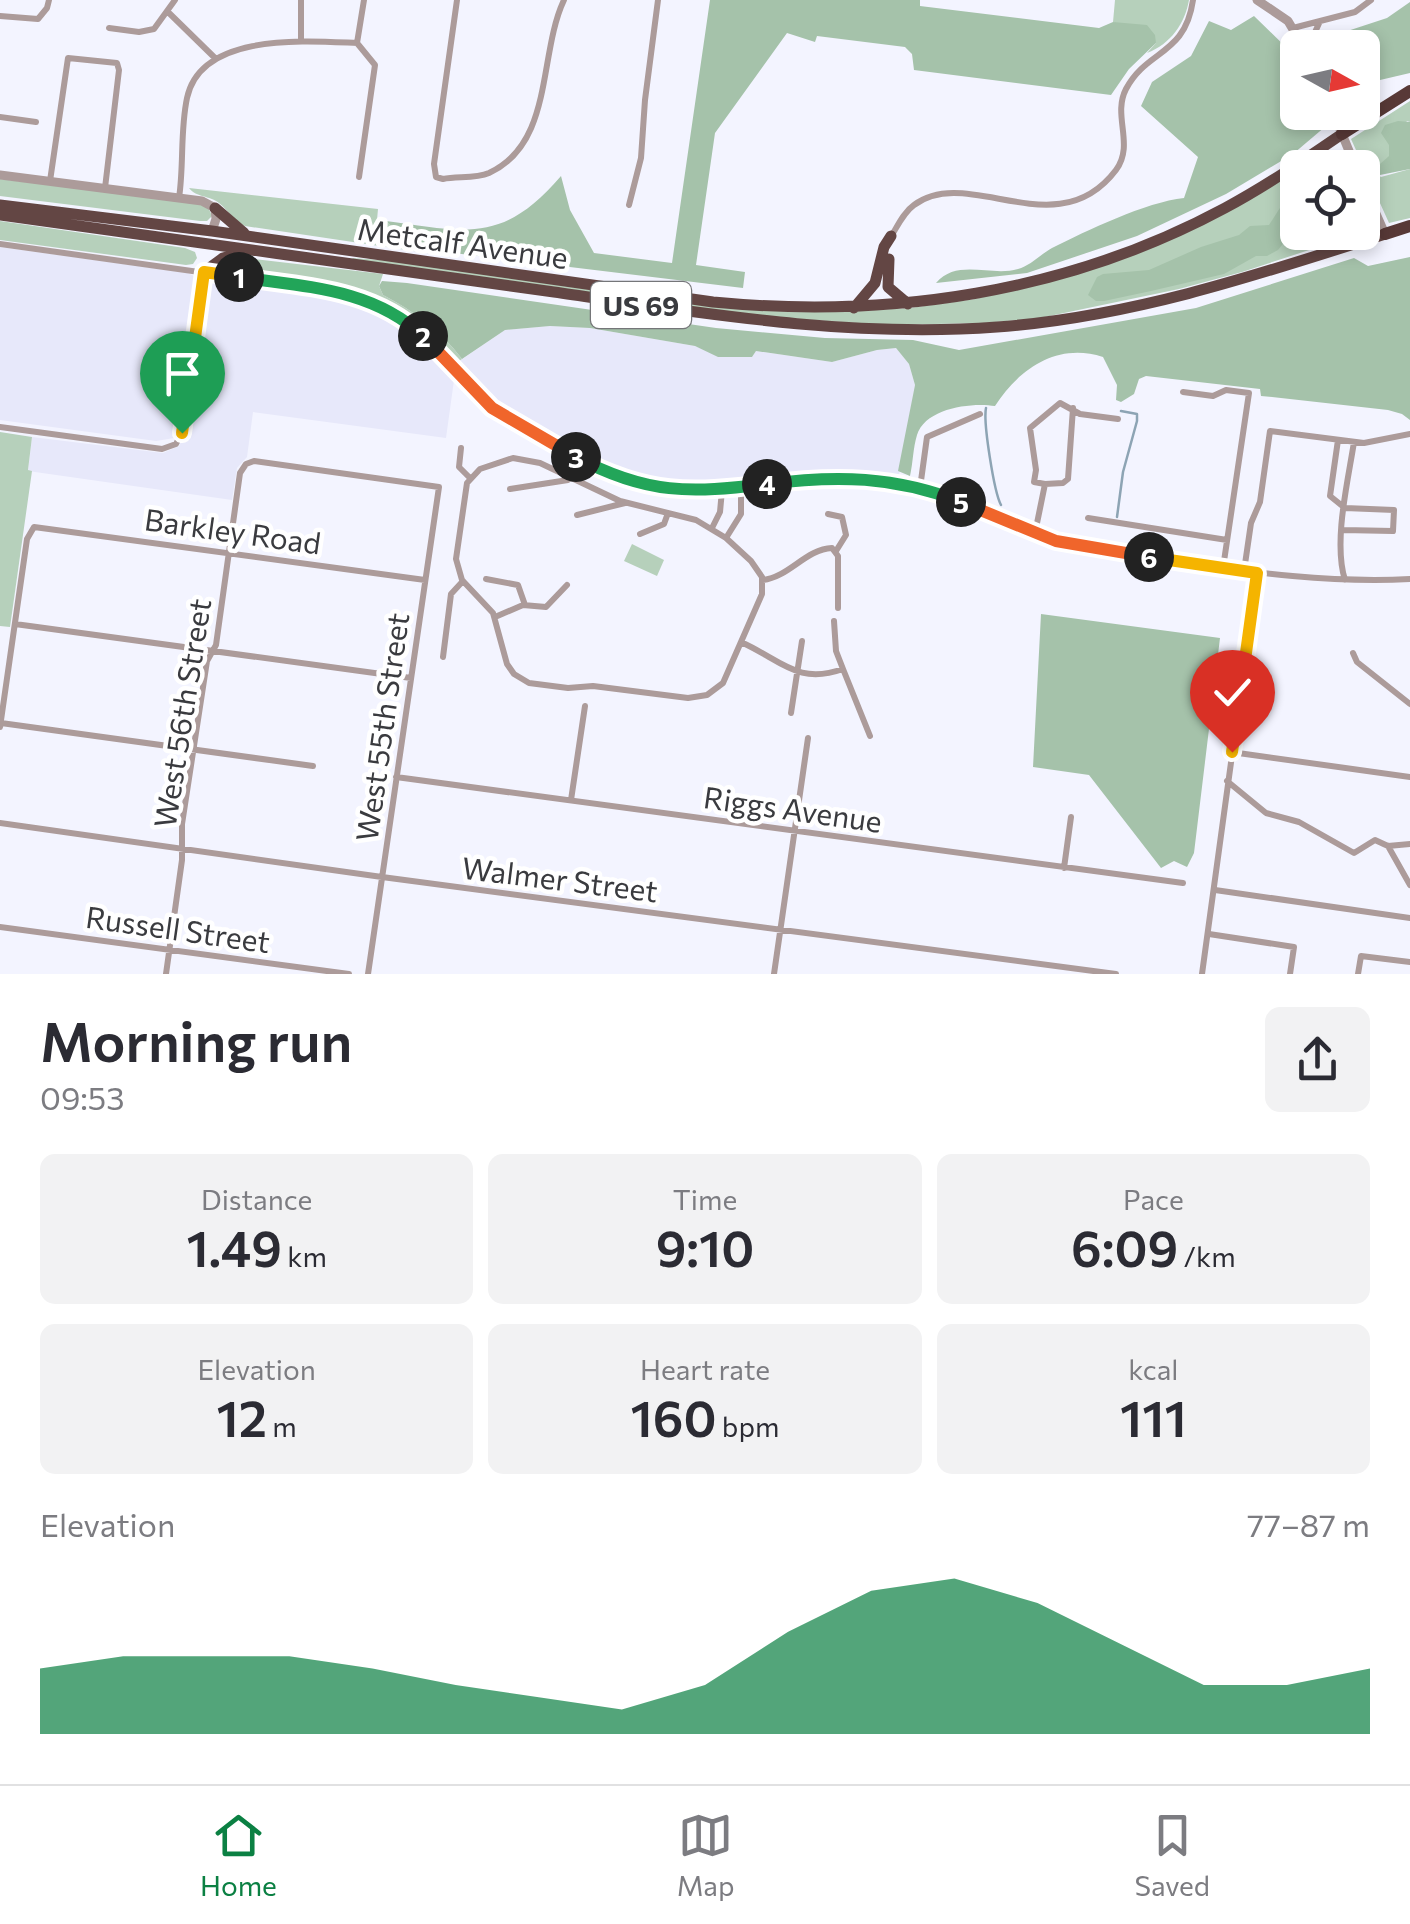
<!DOCTYPE html>
<html lang="en">
<head>
<meta charset="utf-8">
<style>
	:root { --surface:#fff; --page:#f2f2f3; --text:#2b2b33; --muted:#7c7c81; --line:#e1e1e2; --accent:#0b8043 }
	body { margin:0; font-family:Commissioner,sans-serif; background:var(--page); color:var(--text); height:100vh; display:flex; flex-direction:column; font-size:38px; white-space:nowrap }
	* { box-sizing:border-box; margin:0 }
	p { font-size:32px; color:var(--muted) }
	.icon { flex:none; width:55px; height:55px; fill:none; stroke:currentColor; stroke-width:2; stroke-linecap:round; stroke-linejoin:round }
	.map { position:relative; height:974px; overflow:hidden }
	.drawer { display:flex; flex-direction:column; background:var(--surface); flex:1 }
	.drawer>* { flex:none }
	.needle { width:65px; rotate:98deg }
	.tools { position:absolute; left:1280px; top:30px; display:grid; gap:20px }
	.tools a { display:grid; place-items:center; width:100px; height:100px; border-radius:15px; background:var(--surface); box-shadow:0 5px 15px #0003; font-size:50px }
	.pin { position:absolute; display:grid; place-items:center; width:85px; height:85px; color:#fff; margin:-102px -42px; border-radius:50% 50% 50% 0; rotate:-45deg; box-shadow:0 0 10px #0007 }
	.pin .icon { rotate:45deg }
	.km { position:absolute; width:50px; height:50px; margin:-25px; border-radius:50%; background:#222; color:#fff; font-size:28px; line-height:50px; text-align:center }
	.round { display:grid; place-items:center; flex:none; width:105px; height:105px; border-radius:15px; background:var(--page) }
	.headline { display:flex; align-items:center; justify-content:space-between; height:170px; padding:0 40px }
	h1 { font-size:55px; font-weight:600; line-height:75px }
	.stats { display:grid; grid-template-columns:repeat(3,1fr); gap:15px; height:170px; padding:10px 40px }
	.stats div { display:grid; align-content:center; border-radius:15px; background:var(--page); text-align:center }
	.stats b { font-size:50px; font-weight:600 }
	.stats small { font-size:28px; font-weight:400 }
	.stats p { font-size:28px }
	.chart { height:280px; padding:20px 40px }
	.chart p { display:flex; justify-content:space-between }
	.chart svg { width:100%; height:180px; margin-top:10px; fill:var(--accent); opacity:.7 }
	.tab-bar { display:flex; justify-content:space-around; align-items:center; height:140px; border-top:2px solid var(--line); background:var(--surface); font-size:28px; color:var(--muted) }
	.tab-bar a { display:grid; justify-items:center; gap:5px }
	.tab-bar .current { color:var(--accent) }
	.map>svg:first-child { display:block }
	.built { fill:#e7e8fa }
	.green { fill:#b6d0bb }
	.forest { fill:#a5c2aa }
	.lines { fill:none; stroke-linecap:round; stroke-linejoin:round }
	.stream { stroke:#8da4b4; stroke-width:2.5 }
	.minor { stroke:#ac9b9a; stroke-width:6 }
	.tertiary { stroke:#ac9b9a; stroke-width:9 }
	.trunk { stroke:#634644; stroke-width:11 }
	.motorway { stroke:#583937; stroke-width:12 }
	.split-1-casing { stroke:#fff; stroke-width:20 }
	.split-2-casing { stroke:#fff; stroke-width:20 }
	.split-3-casing { stroke:#fff; stroke-width:20 }
	.split-4-casing { stroke:#fff; stroke-width:20 }
	.split-5-casing { stroke:#fff; stroke-width:20 }
	.split-6-casing { stroke:#fff; stroke-width:20 }
	.split-7-casing { stroke:#fff; stroke-width:20 }
	.split-8-casing { stroke:#fff; stroke-width:20 }
	.split-1 { stroke:#f5b400; stroke-width:12 }
	.split-2 { stroke:#22a559; stroke-width:12 }
	.split-3 { stroke:#f0652b; stroke-width:12 }
	.split-4 { stroke:#22a559; stroke-width:12 }
	.split-5 { stroke:#22a559; stroke-width:12 }
	.split-6 { stroke:#f0652b; stroke-width:12 }
	.split-7 { stroke:#f5b400; stroke-width:12 }
	.split-8 { stroke:#f5b400; stroke-width:12 }
	.labels { text-anchor:middle; dominant-baseline:central; stroke-width:9; stroke-linejoin:round; paint-order:stroke }
	.shield { fill:#fff; stroke:#757679; stroke-width:2.5 }
	.shield-label { font-size:28px; font-weight:bold; fill:#3a3b3f }
	.street-label { font-size:30px; fill:#3a3b3f; stroke:#fff }
</style>
</head>
<body>
<div class="map">
<svg width="1410" height="974" viewBox="0 0 1410 974">
	<rect width="100%" height="100%" fill="#f3f4ff"/>
	<path class="built" d="M0,247L188,273L196,277L199,286L180,430L174,438L156,441L0,420Z
		M214,279L256,282L350,296L390,313L408,325L455,373L446,438L253,412L247,457L237,468L232,500L28,471L32,437L163,453L179,446L188,428L208,285Z
		M550,326L590,328L695,346L716,354L752,357L756,351L832,362L877,350L896,348L909,364L915,385L899,475L821,471L684,484L638,476L601,462L505,409L481,389L458,362L505,330Z"/>
	<path class="green" d="M1115,0H1189C1185,23 1171,44 1147,53L1156,43L1113,22Z
		M1410,101V122L1407,121L1389,145V157L1380,165L1371,166V170L1381,177L1410,169V218L1389,223L1351,139Z
		M1297,170L1298,232L1361,233L1242,272L1179,289L1040,318L984,323L885,325L755,316L351,260L353,258L393,261L766,310L838,312L910,308L975,299L1094,269Z
		M0,179L201,203L208,207L212,216L207,221H200L0,196Z
		M189,188L378,209L377,220L386,221L412,248L437,251L440,255L245,226C233,220 229,211 219,203C209,195 197,198 189,188Z
		M0,221L185,248L195,252L197,258L193,264L186,265L0,240Z
		M238,257L383,274L379,286L383,295C414,311 440,330 462,359L458,362C440,343 423,323 401,309C349,278 285,277 226,269L229,260Z
		M0,432L32,437L28,470L32,471L10,627L0,626Z
		M632,544L664,560L657,576L624,561Z"/>
	<path class="forest" d="M710,0H920V6L1099,28L1113,22L1147,25L1155,35L1156,43L1129,69L1111,95L914,70L912,54L905,47L817,36L815,42L787,33L715,133L696,265L745,272L743,288L412,248L386,221C466,232 503,244 561,176L570,210L594,253L672,263Z
		M1410,2V73L1363,84L1362,48L1320,47L1317,41L1387,18Z
		M1254,16L1293,54L1297,63L1298,112L1320,113L1326,126L1293,154L1226,194L1137,236L1027,273L936,283C957,258 991,277 1018,269C1030,266 1041,254 1052,248C1086,231 1146,202 1184,198L1198,157L1141,106L1152,82L1191,56L1209,21L1231,30Z
		M1398,121L1410,122V169L1375,176L1371,165L1380,164L1389,156V145L1381,133L1385,125Z
		M1297,189V226L1278,250L1267,256H1256L1224,274L1151,291L1104,301H1096L1088,295L1097,277L1103,274L1149,270L1201,247L1239,235L1250,226L1269,225L1285,200Z
		M1410,257V420L1402,414L1388,410L1272,397L1261,396L1260,389L1146,376L1139,379L1134,394L1121,402L1116,400L1117,385L1103,357C1057,342 1019,369 995,406C972,402 925,408 917,435C913,448 913,463 910,476L898,471L915,385L909,364L896,348L877,350L832,362L756,351L752,357H718L695,346L590,328L550,326L505,330L462,359C440,330 414,311 383,295L379,286L382,281L407,283L716,328L825,338L913,340L959,350L1196,308L1354,258L1368,266Z
		M1041,614L1220,638L1194,853L1187,867L1174,861L1161,868L1089,775L1033,767Z"/>
	<g class="lines">
		<path class="stream" d="M986,408C983,422 994,492 1001,505
			M1117,517L1123,472L1137,421V414L1121,411"/>
		<path class="minor" d="M457,0L434,164L436,177L443,179C457,176 475,179 489,173C554,143 538,55 564,0
			M168,12L215,58
			M0,16L38,19L47,8L49,0
			M109,28L139,32L154,29L175,0
			M1293,28L1355,12L1371,0
			M301,40V0
			M1308,48L1320,21
			M0,117L36,122
			M359,177L375,65L357,43L364,0
			M50,181L68,58L117,63L119,70L105,188
			M179,198C184,165 180,131 187,98C201,32 307,41 357,43
			M629,205L641,158L645,100L658,0
			M892,235C898,225 904,212 914,205C969,164 1057,248 1116,170C1135,144 1112,116 1126,89C1147,49 1185,56 1193,0
			M0,244L335,291C416,306 433,360 490,406C523,434 568,457 608,473C638,484 673,492 705,491C766,489 823,472 886,480C947,489 998,525 1057,541C1095,552 1136,556 1176,561C1254,573 1331,583 1410,579
			M1183,392L1213,396L1226,390L1249,393L1223,568
			M0,427L162,449L176,444L183,430L204,274
			M1338,440L1330,496L1345,508L1394,510L1393,531L1343,530
			M461,448L459,467L470,478
			M513,458L540,463L620,501L696,520L726,538L751,561L762,577V594L723,683L707,695L688,698L593,686L568,688L529,683L514,674L507,664L493,613L462,580L456,559L467,483L480,469Z
			M1045,484L1063,483L1068,479L1073,408
			M920,488L927,437L980,414
			M510,489L568,480
			M828,514L842,517L846,535L836,551
			M577,515L625,503
			M1088,518L1227,540
			M712,528L720,512L722,490
			M1035,533L1045,484L1034,482L1036,470L1030,428L1060,403L1080,414L1118,419
			M640,534L664,524L668,513
			M726,538L741,514V487
			M1244,571L1251,523L1260,502L1270,431L1364,443L1410,434
			M486,579L518,585L525,605
			M763,580C789,577 806,549 832,548L838,556V608
			M1345,580C1333,542 1348,481 1354,442
			M495,617L523,605L546,607L567,585
			M834,621L836,651L843,669
			M15,624L411,678
			M743,643C782,661 798,685 843,669L870,736
			M1353,653L1357,662L1410,704
			M443,657L451,594L463,581
			M791,713L802,641
			M1,723L313,766
			M0,727L27,539L34,527L425,580
			M1231,752L1410,777
			M396,777L1183,883
			M1227,781L1266,813L1299,822L1354,853L1375,840L1388,846L1410,844
			M571,800L585,706
			M0,823L382,877L1116,974
			M1388,846L1410,885
			M1064,868L1071,817
			M1215,890L1410,918
			M0,927L349,974
			M1209,934L1294,947L1290,974
			M166,974L182,860V824L207,661L216,645L240,473L246,464L254,461L439,487L368,974
			M774,974L808,738
			M1202,974L1257,573
			M1358,974L1361,956L1410,962"/>
		<path class="tertiary" d="M1257,0L1288,21L1304,48
			M1333,112L1356,168
			M0,175L202,201L215,208L216,219L212,231
			M1362,182L1385,234"/>
		<path class="trunk" d="M0,205L212,231L713,302C890,319 1067,293 1225,208C1266,186 1304,160 1342,134
			M215,208L244,233
			M0,215C185,240 369,267 554,292C701,313 847,338 997,327C1131,317 1258,275 1385,234
			M889,259L888,287L908,304
			M204,272L223,258L244,252
			M854,308L875,283L884,247L891,236"/>
		<path class="motorway" d="M1342,134L1410,91
			M1385,234L1410,226"/>
	</g>
	<g class="lines">
		<g class="split-1-casing">
			<path id="split-1" d="M182,433L204,272L239,277"/>
		</g>
		<g class="split-2-casing">
			<path id="split-2" d="M239,277C305,287 372,288 423,336"/>
		</g>
		<g class="split-3-casing">
			<path id="split-3" d="M423,336L492,408L576,457"/>
		</g>
		<g class="split-4-casing">
			<path id="split-4" d="M576,457C647,495 690,493 767,484"/>
		</g>
		<g class="split-5-casing">
			<path id="split-5" d="M767,484C836,475 895,476 961,502"/>
		</g>
		<g class="split-6-casing">
			<path id="split-6" d="M961,502L1056,541L1149,557"/>
		</g>
		<g class="split-7-casing">
			<path id="split-7" d="M1149,557L1257,573L1245,660"/>
		</g>
		<g class="split-8-casing">
			<path id="split-8" d="M1232,752L1245,660"/>
		</g>
		<use href="#split-1" class="split-1"/>
		<use href="#split-2" class="split-2"/>
		<use href="#split-3" class="split-3"/>
		<use href="#split-4" class="split-4"/>
		<use href="#split-5" class="split-5"/>
		<use href="#split-6" class="split-6"/>
		<use href="#split-7" class="split-7"/>
		<use href="#split-8" class="split-8"/>
	</g>
	<g class="labels">
		<rect class="shield" x="591" y="282" width="100" height="46" rx="8"/>
		<g class="shield-label">
			<text x="641" y="305">US 69</text>
		</g>
		<g class="street-label">
			<text transform="translate(463 242) rotate(8)">Metcalf Avenue</text>
			<text transform="translate(233 530) rotate(8)">Barkley Road</text>
			<text transform="translate(181 713) rotate(-81)">West 56th Street</text>
			<text transform="translate(381 727) rotate(-82)">West 55th Street</text>
			<text transform="translate(793 808) rotate(8)">Riggs Avenue</text>
			<text transform="translate(560 878) rotate(7)">Walmer Street</text>
			<text transform="translate(178 928) rotate(8)">Russell Street</text>
		</g>
	</g>
</svg>
<div class="tools">
<a><svg class="needle" viewBox="-14 -14 28 28"><path d="M0-13l5 13h-10z" fill="#e53935"/><path d="M0 13l5-13h-10z" fill="#7c7c81"/></svg></a>
<a><svg class="icon" aria-label="locate" viewBox="0 0 24 24"><circle cx="12" cy="12" r="6"/><path d="M12 2v4M12 18v4M2 12h4M18 12h4"/></svg></a>
</div>
<div class="pin" style="left:182px;top:433px;background:#1e9e55"><svg class="icon" aria-label="arrive" viewBox="0 0 24 24"><path d="M6 21V4h12l-3 4 3 4H6"/></svg></div>
<div class="pin" style="left:1232px;top:752px;background:#d93025"><svg class="icon" aria-label="check" viewBox="0 0 24 24"><path d="M5 12l5 5 9-10"/></svg></div>
<b class="km" style="left:239px;top:277px">1</b>
<b class="km" style="left:423px;top:336px">2</b>
<b class="km" style="left:576px;top:457px">3</b>
<b class="km" style="left:767px;top:484px">4</b>
<b class="km" style="left:961px;top:502px">5</b>
<b class="km" style="left:1149px;top:557px">6</b>
</div>
<section class="drawer">
<div class="headline"><div><h1>Morning run</h1><p>09:53</p></div><a class="round"><svg class="icon" aria-label="share" viewBox="0 0 24 24"><path d="M12 15V3M7 8l5-5 5 5M5 13v7h14v-7"/></svg></a></div>
<div class="stats">
<div><p>Distance</p><b>1.49<small> km</small></b></div>
<div><p>Time</p><b>9:10</b></div>
<div><p>Pace</p><b>6:09<small> /km</small></b></div>
</div>
<div class="stats">
<div><p>Elevation</p><b>12<small> m</small></b></div>
<div><p>Heart rate</p><b>160<small> bpm</small></b></div>
<div><p>kcal</p><b>111</b></div>
</div>
<div class="chart"><p><span>Elevation</span>77–87 m</p>
<svg viewBox="0 0 160 44" preserveAspectRatio="none"><path d="M0 44V28L10 25L20 25L30 25L40 28L50 32L60 35L70 38L80 32L90 19L100 9L110 6L120 12L130 22L140 32L150 32L160 28V44z"/></svg>
</div>
</section>
<nav class="tab-bar">
<a class="current"><svg class="icon" aria-label="home" viewBox="0 0 24 24"><path d="M3 11l9-7 9 7M6 9v11h12V9"/></svg>Home</a>
<a><svg class="icon" aria-label="map" viewBox="0 0 24 24"><path d="M3 6l6-2 6 2 6-2v14l-6 2-6-2-6 2zM9 4v14M15 6v14"/></svg>Map</a>
<a><svg class="icon" aria-label="saved" viewBox="0 0 24 24"><path d="M7 4h10v16l-5-4-5 4z"/></svg>Saved</a>
</nav>
</body>
</html>
